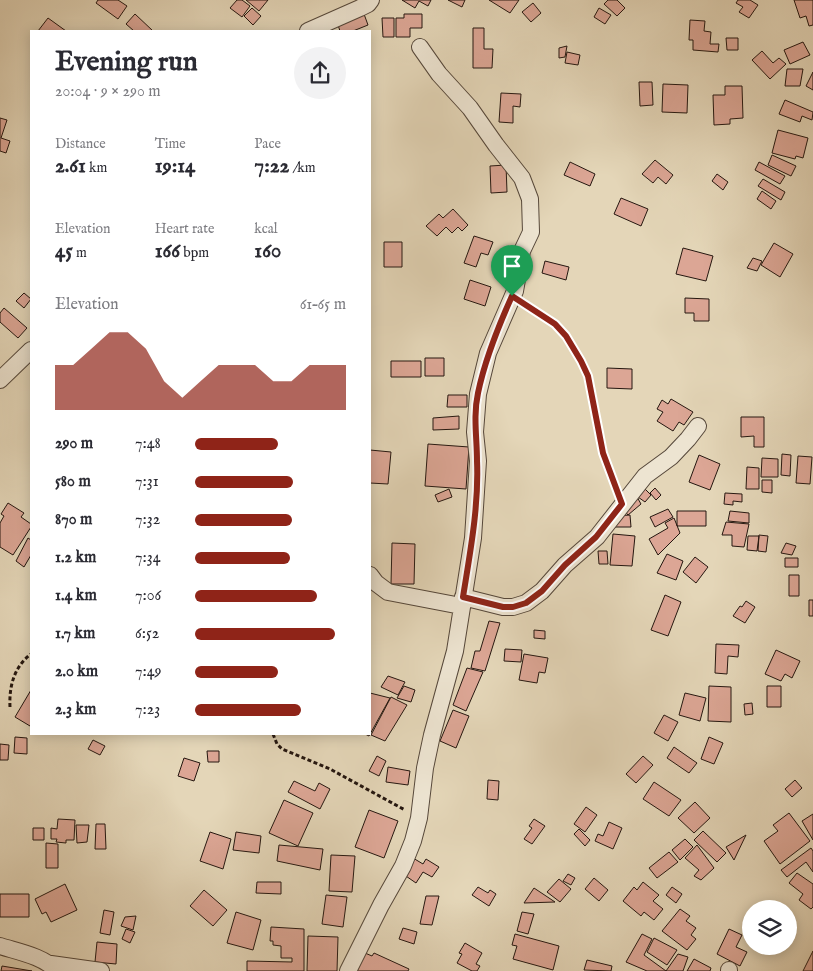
<!DOCTYPE html>
<html lang="en">
<head>
<meta charset="utf-8">
<style>
	:root { --surface:#fff; --page:#f2f2f3; --text:#2b2b33; --muted:#7c7c81; --accent:#8f2418 }
	body { margin:0; font-family:"IM FELL English",serif; background:var(--page); color:var(--text); height:100vh; display:flex; flex-direction:column; font-size:19px; white-space:nowrap }
	* { box-sizing:border-box; margin:0 }
	p { font-size:16px; color:var(--muted) }
	.icon { flex:none; width:28px; height:28px; fill:none; stroke:currentColor; stroke-width:2; stroke-linecap:round; stroke-linejoin:round }
	.map { position:relative; flex:1; overflow:hidden }
	.details { position:absolute; left:30px; top:30px; width:341px; height:705px; display:flex; flex-direction:column; background:var(--surface); border-radius:0px; box-shadow:0 2px 12px #0003 }
	.details>* { flex:none }
	.controls { position:absolute; left:742px; top:900px; display:grid; gap:10px }
	.controls a { display:grid; place-items:center; width:55px; height:55px; border-radius:50%; background:var(--surface); box-shadow:0 2px 12px #0003; font-size:25px }
	.pin { position:absolute; display:grid; place-items:center; width:42px; height:42px; color:#fff; margin:-51px -21px; border-radius:50% 50% 50% 0; rotate:-45deg; box-shadow:0 0 5px #0007 }
	.pin .icon { rotate:45deg }
	.round { display:grid; place-items:center; flex:none; width:52px; height:52px; border-radius:26px; background:var(--page) }
	.headline { display:flex; align-items:center; justify-content:space-between; height:85px; padding:0 25px }
	h1 { font-size:28px; font-weight:700; line-height:38px }
	.metrics { display:grid; grid-template-columns:repeat(3,1fr); gap:8px; height:85px; padding:5px 25px }
	.metrics div { display:grid; align-content:center }
	.metrics b { font-size:21px; font-weight:700 }
	.metrics small { font-size:14px; font-weight:400 }
	.metrics p { font-size:14px }
	.chart { height:140px; padding:10px 25px }
	.chart p { display:flex; justify-content:space-between }
	.chart svg { width:100%; height:90px; margin-top:5px; fill:var(--accent); opacity:.7 }
	ul { padding:0 25px; list-style:none; font-size:16px }
	li { display:grid; grid-template-columns:80px 60px 1fr; align-items:center; height:38px }
	li i { height:12px; border-radius:6px; background:var(--accent) }
	.map>svg:first-child { display:block }
	.building { fill:#dca695; stroke:#251710 }
	.lines { fill:none; stroke-linecap:round; stroke-linejoin:round }
	.minor-casing { stroke:#55473a; stroke-width:18 }
	.path { stroke:#251710; stroke-width:3; stroke-dasharray:4 2.5; stroke-linecap:butt }
	.minor { stroke:#ede4d1; stroke-width:16 }
	.route-casing { stroke:#fff; stroke-width:10 }
	.route { stroke:#8f2418; stroke-width:6 }
</style>
</head>
<body>
<div class="map">
<svg width="813" height="971" viewBox="0 0 813 971">
	<rect width="100%" height="100%" fill="#e4d6b8"/>
	<filter id="stains"><feTurbulence type="fractalNoise" baseFrequency=".004" numOctaves="4"/><feColorMatrix values="0 0 0 0 .2 0 0 0 0 .09 0 0 0 0 .02 0 0 0 .5 -.17"/></filter>
	<radialGradient id="worn" r=".72"><stop offset=".6" stop-color="#630" stop-opacity="0"/><stop offset="1" stop-color="#630" stop-opacity=".3"/></radialGradient>
	<path class="building" d="M98,0H118L127,6L118,19L96,3Z
		M237,0H242L250,6L242,17L230,8Z
		M246,0H268L259,11Z
		M402,0H431L428,6L419,1L415,8Z
		M448,0H465L462,7Z
		M489,0H519L510,13Z
		M608,0H617L625,8L617,16L604,4Z
		M738,0H750L758,5L749,18L739,12L743,7L736,3Z
		M794,0H813V25L809,26L806,16L800,18Z
		M533,3L541,13L531,22L522,12Z
		M252,8L261,16L253,25L244,16Z
		M599,8L611,15L605,24L594,17Z
		M135,14L153,31H134L126,24Z
		M364,14L368,25L353,31H340L338,25Z
		M404,14H422V28H410V37H396V18H404Z
		M48,18L66,31H38Z
		M382,18H394V37H383Z
		M690,20L705,21L704,31L711,32L710,44H719L718,52L693,50V40H689Z
		M473,28H484V49H493L492,68H473Z
		M726,38H738V50H727Z
		M803,42L810,55L790,64L784,50Z
		M567,46L565,57L559,58V48Z
		M762,51L773,63L779,58L786,64L770,79L752,60Z
		M567,52L580,55L578,65L565,63Z
		M787,69H803L800,86H785Z
		M813,72V90L806,86Z
		M639,82H652L653,105L640,106Z
		M663,84L688,85L687,113L662,112Z
		M725,86H742L743,118L730,119V124L714,125L713,95H725Z
		M501,93L521,94L520,107L513,106V123L499,122Z
		M785,100L813,112L812,120L802,116L800,122L779,114Z
		M0,118L7,120L1,138L10,141L6,153L0,151Z
		M778,130L808,138L803,158L796,156L795,159L772,153Z
		M772,155L796,166L791,176L768,165Z
		M655,160L673,175L666,184L658,177L653,183L642,174Z
		M570,162L595,174L590,186L564,175Z
		M759,162L785,176L780,184L755,170Z
		M506,165L507,192L491,193L490,166Z
		M717,174L728,182L723,190L712,181Z
		M763,179L785,192L781,200L758,186Z
		M762,191L776,201L771,209L757,199Z
		M621,198L648,209L641,226L614,214Z
		M453,209L468,225L462,231L458,227L452,233L446,227L437,236L426,226L439,214L443,218Z
		M474,236L493,242L488,255L481,253L476,267L464,263Z
		M384,242H402V267H384Z
		M774,243L793,254L780,277L761,265Z
		M683,248L713,256L706,281L676,274Z
		M753,258L762,261L757,271L747,268Z
		M545,261L569,267L566,280L542,273Z
		M470,280L491,287L485,306L464,299Z
		M24,293L31,299L24,308L16,301Z
		M685,298L709,299V321H694V313H685Z
		M4,308L27,328L18,338L0,322V313Z
		M425,358H444V376H425Z
		M391,361H421V377H391Z
		M607,368L632,369V389L607,388Z
		M448,395H467V407H447Z
		M671,399L693,412L684,425L679,422L673,431L657,421L663,412L657,409L662,400L668,404Z
		M459,416V429L433,430V418Z
		M741,417H764V447H754V436L741,437Z
		M428,444L469,447L466,489L425,486Z
		M370,450L391,452L388,484L370,483Z
		M782,454L791,455L790,476L781,475Z
		M699,455L720,464L710,490L689,482Z
		M798,456L812,457L810,484L796,483Z
		M762,458L778,459V477H761Z
		M747,467L759,468V489H746Z
		M762,480H772V493L762,492Z
		M655,488L661,495L656,500L650,493Z
		M449,489L452,497L438,502L435,495Z
		M645,489L651,495L645,502L638,497Z
		M725,493L742,494V502L733,501V505L724,504Z
		M637,497L641,504L628,515L622,508Z
		M8,503L24,513L21,517L31,524V527L13,555L0,547V523L4,516L1,514Z
		M668,509L673,517L655,527L650,517Z
		M677,511H706V526H677Z
		M730,511L749,513V523L728,521Z
		M630,515L631,527H615L614,516Z
		M674,518L680,533L658,555L649,539L668,528L665,523Z
		M726,522L749,524L744,547L732,546V535H722Z
		M613,534L635,536L632,566L610,565Z
		M759,535L768,536L766,552L758,551Z
		M748,536H759L757,551L747,550Z
		M28,538L31,540V555L24,567L16,561Z
		M392,543L415,544L414,584H391Z
		M786,543L796,546L792,555L781,553Z
		M598,551H607L608,564H599Z
		M667,554L683,561L676,580L657,573Z
		M695,557L708,567L696,583L683,572Z
		M785,558H798V567H785Z
		M789,575H799V596H789Z
		M665,595L681,602L668,636L651,630Z
		M809,600H813V616H809Z
		M746,601L755,607L745,623L733,616L740,606L742,607Z
		M489,621L500,623L485,671L471,668L475,651H480Z
		M534,630L545,631V639L534,638Z
		M716,644L739,645L738,657L728,656L727,674L715,673Z
		M505,649L522,650L521,662L504,661Z
		M776,650L800,661L792,678L785,674L781,681L765,674Z
		M524,654L548,658L545,673L539,672L537,683L519,680Z
		M467,668L483,672L466,711L453,705Z
		M388,676L405,682L398,695L381,687Z
		M404,686L415,690L411,702L397,698Z
		M709,686L731,687V722L708,721Z
		M767,686H781V707H767Z
		M31,690V723L30,726L15,717Z
		M370,693L390,698L369,736L365,734H370Z
		M685,693L706,698L700,721L679,715Z
		M391,697L407,705L385,741L371,735Z
		M752,703L753,714L745,715L744,704Z
		M453,710L469,716L456,748L440,741Z
		M664,715L678,722L668,741L654,733Z
		M15,737L27,738V754L14,753Z
		M709,737L723,743L714,764L701,759Z
		M93,740L105,746L100,755L88,749Z
		M0,744L9,745L8,760H0Z
		M674,747L697,763L689,773L667,758Z
		M207,751H219V762H208Z
		M377,756L386,761L379,776L369,771Z
		M643,756L653,765L636,783L626,774Z
		M184,758L200,763L194,781L178,776Z
		M388,767L410,771L408,785L386,782Z
		M488,780L499,781L498,800L487,799Z
		M795,780L802,788L792,797L785,789Z
		M294,781L315,791L319,783L330,789L320,809L288,792Z
		M654,782L681,800L669,816L643,799Z
		M284,800L313,813L298,846L269,833Z
		M695,802L710,818L694,833L678,818Z
		M586,807L597,815L585,832L574,824Z
		M369,810L398,821L384,858L355,847Z
		M789,813L810,841L780,864L764,841L778,831L773,825Z
		M813,814V840L802,821Z
		M58,819L75,820L74,840H66V843L56,842L57,839H51V828L57,829Z
		M534,819L545,826L532,844L524,839L532,828L529,826Z
		M609,822L622,828L613,849L595,841L598,834L603,836Z
		M96,824H105L106,849H95Z
		M76,825H89L87,842L77,843Z
		M33,828H44V840H33Z
		M579,829L590,840L585,846L574,834Z
		M703,831L726,853L717,862L694,840Z
		M210,832L231,839L223,869L200,861Z
		M236,832L261,836L259,853L233,850Z
		M746,835L734,860L726,847Z
		M685,839L693,847L680,860L672,850Z
		M46,843L58,844V868H46Z
		M279,845L323,849L320,870L277,861Z
		M697,845L714,868L701,880L694,876L699,870L685,858Z
		M811,848L813,851V872L806,862L787,877L781,870Z
		M669,852L678,862L657,878L649,868Z
		M331,855L355,856L352,892L329,891Z
		M413,858L423,864L426,859L439,867L432,877L423,872L416,883L403,874Z
		M797,873L813,884V907L811,909L799,900L803,894L789,883Z
		M568,874L575,878L571,885L563,881Z
		M594,878L608,890L599,901L585,889Z
		M559,879L571,889L560,902L547,892Z
		M257,882H281V894L256,893Z
		M643,882L659,895L653,901L663,909L654,920L644,912L641,916L623,901L634,887L637,890Z
		M65,884L77,910L51,922L46,912L42,914L35,899Z
		M478,887L488,893L490,890L496,894L489,906L472,895Z
		M672,887L682,894L676,903L666,895Z
		M534,888L555,902L524,903Z
		M204,890L227,910L213,926L190,906Z
		M0,894H29V917H0Z
		M326,895L347,897L343,927L322,924Z
		M426,896H439L432,925L420,924Z
		M680,909L690,916L686,921L696,928L691,935L696,939L687,950L662,931Z
		M104,910L114,912L110,935L100,933Z
		M236,912L261,920L253,950L227,943Z
		M522,912L534,914L528,934L517,931Z
		M136,916L133,930L121,926L125,917Z
		M271,927L304,929V971H247V961L292,962V958H281V946L273,945V941H270Z
		M403,928L417,932L414,944L399,939Z
		M126,929L135,932L130,943L122,939Z
		M729,929L742,935L736,947L747,952L740,966L717,954Z
		M515,934L559,946L553,970L513,959L517,946L512,945Z
		M642,934L652,939L644,955L666,971L678,954L688,957L683,971H647L626,962Z
		M308,936L338,937L337,971H307Z
		M654,938L677,950L667,965L647,952Z
		M97,942L117,944L116,964L95,962Z
		M465,943L482,953L476,964L480,966L477,971H472L457,963L462,954L459,953Z
		M813,951V971H803Z
		M365,953L372,956L374,953L409,969L408,971H357Z
		M694,959L711,968L710,971H687Z
		M587,960L612,966L611,971L584,970Z
		M2,966L32,971H1Z"/>
	<g class="lines">
		<g class="minor-casing">
			<path id="minor" d="M308,31L360,8L368,4L371,0
				M0,380L31,350
				M370,575L376,583L388,592L461,606
				M463,597L503,607H513L526,603L542,591L565,565L597,537L645,476L671,457L688,439L698,426
				M0,946C19,952 43,956 57,971
				M51,964L101,971
				M729,970V971
				M348,971L381,905L403,866L413,841L419,818L425,768L432,735L455,651L473,538L478,461L475,432L478,394L488,353L515,291L522,251L531,232L530,199L522,178L496,145L470,108L439,74L420,47"/>
		</g>
		<path class="path" d="M526,305L555,324L566,337L581,361L588,377L603,453L616,487
			M10,707C9,686 14,667 31,654
			M273,734L277,744L282,749L330,769L405,810"/>
		<use href="#minor" class="minor"/>
	</g>
	<g class="lines">
		<g class="route-casing">
			<path id="route" d="M512,296L555,324L566,336L581,361L588,376L603,453L622,504L596,537L565,565L542,591L526,603L513,607H503L463,597C470,553 479,506 477,461C477,438 473,416 478,393C485,359 498,327 512,296Z"/>
		</g>
		<use href="#route" class="route"/>
	</g>
	<rect width="100%" height="100%" filter="url(#stains)"/>
	<rect width="100%" height="100%" fill="url(#worn)"/>
</svg>
<div class="controls">
<a><svg class="icon" aria-label="layers" viewBox="0 0 24 24"><path d="M12 4l9 5-9 5-9-5zM3 14l9 5 9-5"/></svg></a>
</div>
<div class="pin" style="left:512px;top:296px;background:#1e9e55"><svg class="icon" aria-label="arrive" viewBox="0 0 24 24"><path d="M6 21V4h12l-3 4 3 4H6"/></svg></div>
<section class="details">
<div class="headline"><div><h1>Evening run</h1><p>20:04 · 9 × 290 m</p></div><a class="round"><svg class="icon" aria-label="share" viewBox="0 0 24 24"><path d="M12 15V3M7 8l5-5 5 5M5 13v7h14v-7"/></svg></a></div>
<div class="metrics">
<div><p>Distance</p><b>2.61<small> km</small></b></div>
<div><p>Time</p><b>19:14</b></div>
<div><p>Pace</p><b>7:22<small> /km</small></b></div>
</div>
<div class="metrics">
<div><p>Elevation</p><b>45<small> m</small></b></div>
<div><p>Heart rate</p><b>166<small> bpm</small></b></div>
<div><p>kcal</p><b>160</b></div>
</div>
<div class="chart"><p><span>Elevation</span>61–65 m</p>
<svg viewBox="0 0 160 44" preserveAspectRatio="none"><path d="M0 44V22L10 22L20 14L30 6L40 6L50 14L60 30L70 38L80 30L90 22L100 22L110 22L120 30L130 30L140 22L150 22L160 22V44z"/></svg>
</div>
<ul>
<li><b>290 m</b>7:48<i style="width:55%"></i></li>
<li><b>580 m</b>7:31<i style="width:65%"></i></li>
<li><b>870 m</b>7:32<i style="width:64%"></i></li>
<li><b>1.2 km</b>7:34<i style="width:63%"></i></li>
<li><b>1.4 km</b>7:06<i style="width:81%"></i></li>
<li><b>1.7 km</b>6:52<i style="width:93%"></i></li>
<li><b>2.0 km</b>7:49<i style="width:55%"></i></li>
<li><b>2.3 km</b>7:23<i style="width:70%"></i></li>
</ul>
</section>
</div>
</body>
</html>
